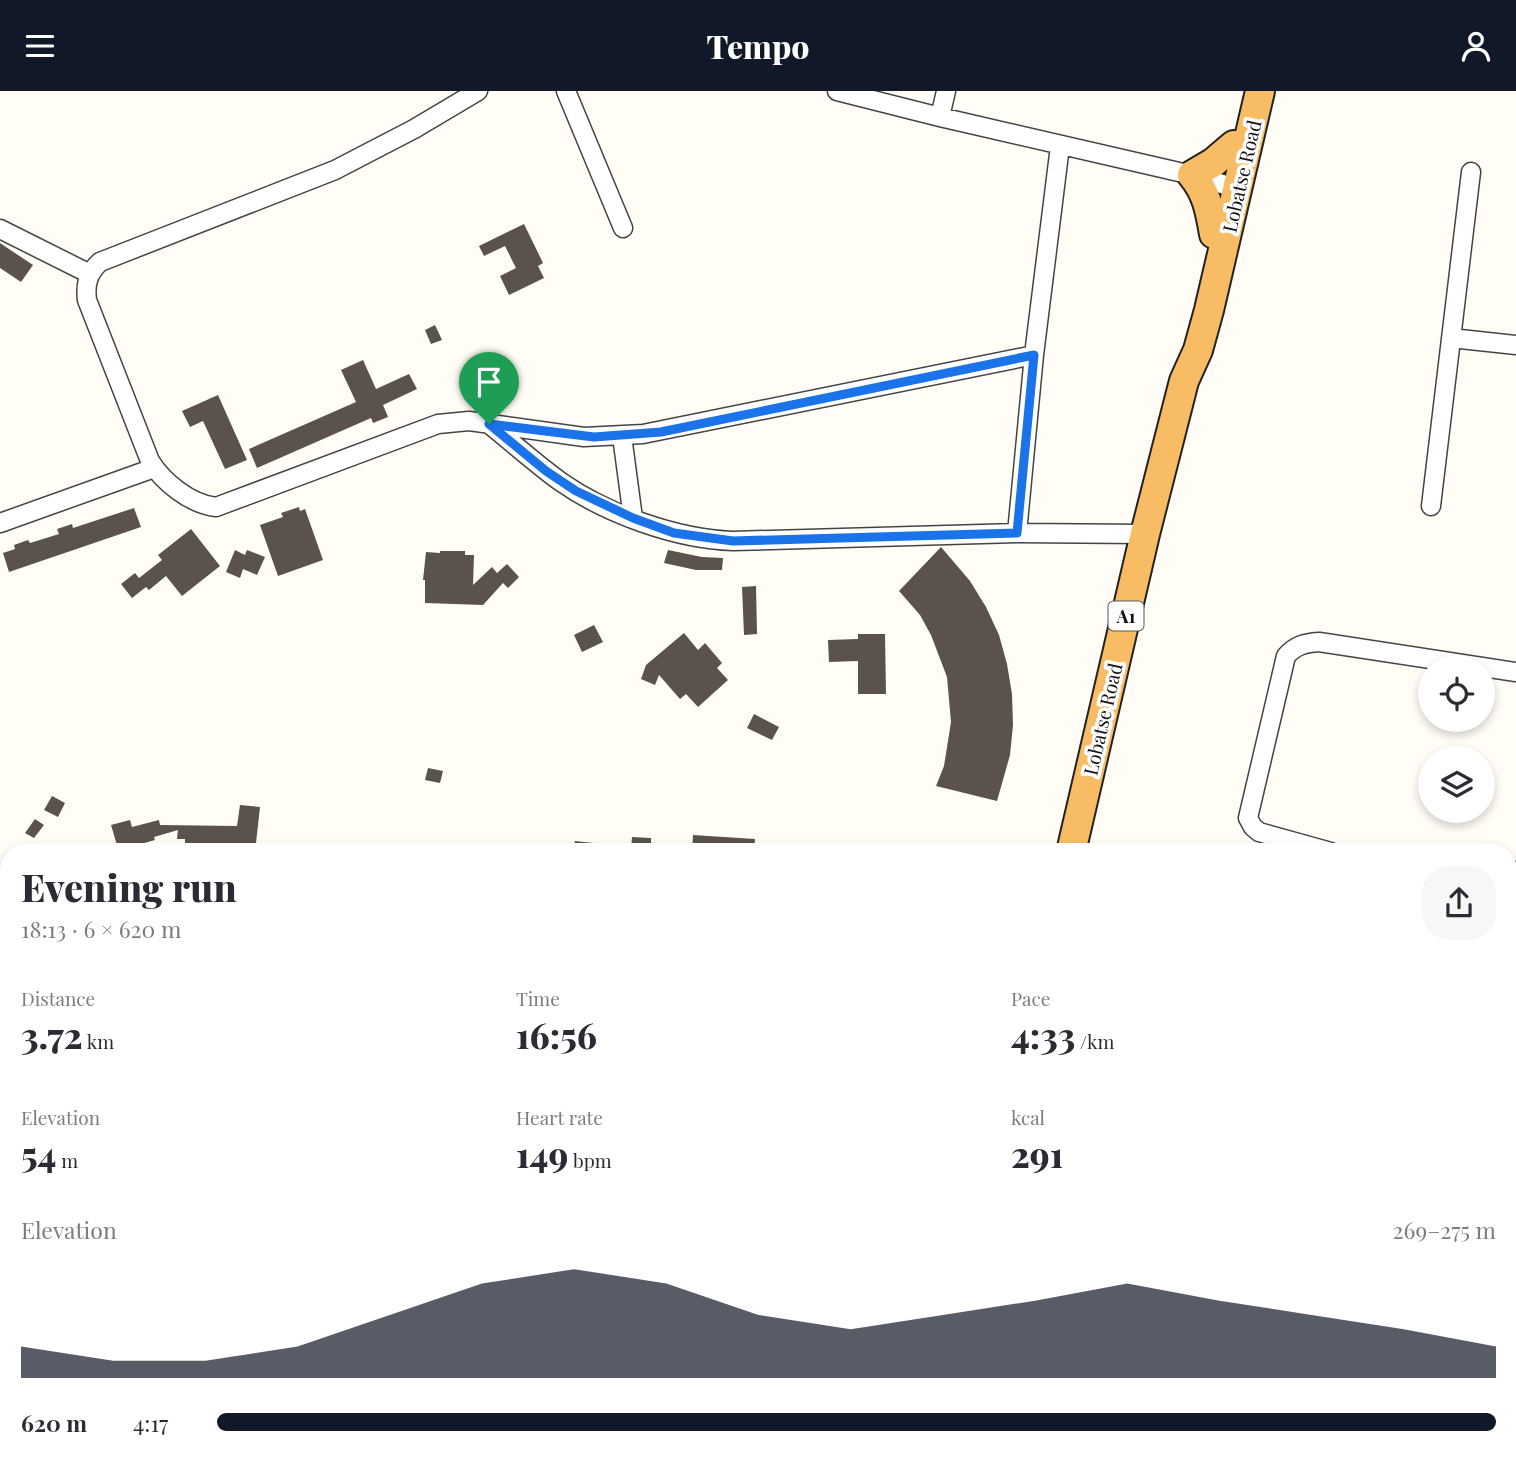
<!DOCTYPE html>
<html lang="en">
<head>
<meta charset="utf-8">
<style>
	:root { --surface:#fff; --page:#f7f7f7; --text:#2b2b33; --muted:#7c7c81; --accent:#111827 }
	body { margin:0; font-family:"Playfair Display",serif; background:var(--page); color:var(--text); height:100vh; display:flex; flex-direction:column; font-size:26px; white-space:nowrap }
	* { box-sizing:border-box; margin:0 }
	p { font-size:23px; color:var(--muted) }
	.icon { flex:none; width:38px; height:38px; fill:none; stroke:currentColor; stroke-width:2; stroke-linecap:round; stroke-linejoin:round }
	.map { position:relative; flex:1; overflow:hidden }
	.side { position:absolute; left:0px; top:752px; width:1517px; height:621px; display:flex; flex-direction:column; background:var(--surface); border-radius:28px 28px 0 0; box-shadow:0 4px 10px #0003 }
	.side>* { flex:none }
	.tools { position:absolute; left:1418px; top:564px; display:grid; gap:14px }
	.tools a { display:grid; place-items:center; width:77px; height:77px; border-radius:50%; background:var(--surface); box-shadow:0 4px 10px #0003; font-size:35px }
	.pin { position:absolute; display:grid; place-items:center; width:60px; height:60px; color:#fff; margin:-72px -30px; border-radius:50% 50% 50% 0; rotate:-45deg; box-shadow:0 0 7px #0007 }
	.pin .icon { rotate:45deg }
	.round { display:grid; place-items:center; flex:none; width:74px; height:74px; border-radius:28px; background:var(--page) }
	.summary { display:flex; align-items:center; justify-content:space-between; height:119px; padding:0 21px }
	h1 { font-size:38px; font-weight:800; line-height:52px }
	.metrics { display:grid; grid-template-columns:repeat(3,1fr); gap:10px; height:119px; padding:7px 21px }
	.metrics div { display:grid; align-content:center }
	.metrics b { font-size:35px; font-weight:800 }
	.metrics small { font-size:19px; font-weight:400 }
	.metrics p { font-size:19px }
	.chart { height:196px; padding:14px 21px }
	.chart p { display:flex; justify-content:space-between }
	.chart svg { width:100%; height:126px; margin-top:7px; fill:var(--accent); opacity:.7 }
	ul { padding:0 21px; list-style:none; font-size:23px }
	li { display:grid; grid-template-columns:112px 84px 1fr; align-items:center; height:52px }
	li i { height:18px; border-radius:9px; background:var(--accent) }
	header { display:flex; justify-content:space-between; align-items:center; height:91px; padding:0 21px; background:var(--accent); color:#fff; font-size:32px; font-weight:800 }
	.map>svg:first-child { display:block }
	.building { fill:#5a524d }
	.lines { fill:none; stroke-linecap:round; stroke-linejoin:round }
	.minor-casing { stroke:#444; stroke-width:21 }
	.trunk-casing { stroke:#222; stroke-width:32 }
	.minor { stroke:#fff; stroke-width:18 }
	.trunk { stroke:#f7bc64; stroke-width:28 }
	.route-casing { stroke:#fff; stroke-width:14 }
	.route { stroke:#1a73e8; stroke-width:9 }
	.labels { text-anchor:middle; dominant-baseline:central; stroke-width:7; stroke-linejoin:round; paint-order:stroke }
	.shield { fill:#fff; stroke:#585858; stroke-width:2 }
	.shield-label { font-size:18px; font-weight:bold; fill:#111 }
	.street-label { font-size:19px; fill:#111; stroke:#fff }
</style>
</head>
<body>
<header><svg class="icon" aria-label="menu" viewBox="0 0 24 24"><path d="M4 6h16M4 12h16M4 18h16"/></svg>Tempo<svg class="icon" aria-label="person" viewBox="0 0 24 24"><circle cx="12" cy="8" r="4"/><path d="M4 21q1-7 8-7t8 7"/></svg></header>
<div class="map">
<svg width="1516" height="1373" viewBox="0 0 1516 1373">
	<rect width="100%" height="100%" fill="#fffdf5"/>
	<path class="building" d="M524,133L543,172L538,175L544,187L509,204L500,185L516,177L505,155L484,165L479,155Z
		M0,152L33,174L21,191L0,177Z
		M435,234L442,249L431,253L425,239Z
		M363,269L376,298L409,283L417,298L383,314L388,326L373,332L371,327L257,377L249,358L356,311L341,279Z
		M218,304L247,369L225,378L203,330L190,336L182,320Z
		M299,416L300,420L305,418L323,469L278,485L260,434L283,426L281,422Z
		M134,417L141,436L9,481L3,462L15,458L14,454L28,449L30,452L59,443L57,438L72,433L73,437Z
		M191,438L220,475L182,505L166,485L149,499L146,496L132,507L121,493L135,482L139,487L162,469L158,464Z
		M941,456L970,490L986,516L999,544L1007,573L1012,603L1013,634L1010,664L997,710L936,695L944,675L951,631L947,586L931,544L920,524L899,500Z
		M235,459L245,464L247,459L265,466L257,484L243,478L240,487L226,481Z
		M668,459L702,466L723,467L722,479H696L664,472Z
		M440,460H465V464H474L473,494L492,476L497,482L507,473L519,486L508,497L503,492L483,514L425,512V489H423L426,461L440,462Z
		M756,495L757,543L744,544L742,496Z
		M594,534L603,551L582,561L574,544Z
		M684,542L698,559L705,552L722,572L717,577L728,589L698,616L686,603L680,608L659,584L655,594L641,588L646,574Z
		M858,543H885L886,603H858V570L829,571L828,549L858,548Z
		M754,623L779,636L772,649L747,637Z
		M428,677L443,680L440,692L425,689Z
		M52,705L65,712L58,726L44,719Z
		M240,714L260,716L255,761H234L235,754L207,753V759H196V752H185V748H177L178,739L154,746L155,749L137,754L138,757L119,761L111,734L130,729L132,736L159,729L160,734L237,735Z
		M35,728L44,734L34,747L25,742Z
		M693,744L755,748L754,761H692Z
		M632,746L651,747V760L631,759Z
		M575,750L611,754L610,761L573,760Z"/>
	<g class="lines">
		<g class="minor-casing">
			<path id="minor" d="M478,0L414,38L335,79L100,171C88,182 85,193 87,209L150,370C163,391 190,413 216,416L438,333L469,330L584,346L643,343L1034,264
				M566,0L623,137
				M837,0L940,26L1192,84L1239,98
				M940,26L946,0
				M0,138L90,183
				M1451,247L1516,254
				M489,333C513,352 536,373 561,391C607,423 676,448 733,450L1017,442L1145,443
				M622,345L633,427
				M1431,415L1471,81
				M0,432L154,377
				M1017,442L1034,264L1060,55
				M1331,761L1259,741L1253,736L1248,727L1286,565C1296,554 1305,552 1319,551L1516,581
				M1508,780H1516
				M1508,886L1516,855
				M1508,1090L1516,1092
				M313,1365L315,1373
				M386,1373L452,1365
				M575,1373L577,1365
				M883,1373L885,1365
				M1393,1373L1395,1365"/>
		</g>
		<g class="trunk-casing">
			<path id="trunk" d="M1214,143C1210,120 1207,102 1192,84L1214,71L1234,54
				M1071,761L1145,443L1184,290L1198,259L1209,219L1260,0
				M922,1373L923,1365"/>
		</g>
		<use href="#minor" class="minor"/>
		<use href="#trunk" class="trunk"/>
	</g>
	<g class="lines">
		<g class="route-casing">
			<path id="route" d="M1034,264L1017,442L733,450L674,442L633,427L576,400L546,380L489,333L594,346L661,341Z"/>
		</g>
		<use href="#route" class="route"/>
	</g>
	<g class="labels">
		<rect class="shield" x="1108.5" y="510.5" width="35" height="29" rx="5"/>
		<g class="shield-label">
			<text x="1126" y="525">A1</text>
		</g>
		<g class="street-label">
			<text transform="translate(1241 85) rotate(-77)">Lobatse Road</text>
			<text transform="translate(1102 628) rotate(-77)">Lobatse Road</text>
		</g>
	</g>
</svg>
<div class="tools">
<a><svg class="icon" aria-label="locate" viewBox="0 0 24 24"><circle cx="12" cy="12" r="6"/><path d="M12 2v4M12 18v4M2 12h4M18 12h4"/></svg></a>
<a><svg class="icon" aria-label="layers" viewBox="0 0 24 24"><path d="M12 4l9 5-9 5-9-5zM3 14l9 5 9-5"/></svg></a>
</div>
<div class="pin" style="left:489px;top:333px;background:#1e9e55"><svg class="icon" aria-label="arrive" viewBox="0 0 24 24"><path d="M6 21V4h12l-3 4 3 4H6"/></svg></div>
<section class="side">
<div class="summary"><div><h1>Evening run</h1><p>18:13 · 6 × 620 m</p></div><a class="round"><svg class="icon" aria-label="share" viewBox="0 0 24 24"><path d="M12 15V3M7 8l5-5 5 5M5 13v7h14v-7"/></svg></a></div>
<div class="metrics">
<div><p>Distance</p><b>3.72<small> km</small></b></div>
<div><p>Time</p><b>16:56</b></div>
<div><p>Pace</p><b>4:33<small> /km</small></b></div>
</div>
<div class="metrics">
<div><p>Elevation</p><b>54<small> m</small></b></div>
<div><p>Heart rate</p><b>149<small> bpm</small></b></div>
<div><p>kcal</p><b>291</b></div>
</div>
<div class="chart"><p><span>Elevation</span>269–275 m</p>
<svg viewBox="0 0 160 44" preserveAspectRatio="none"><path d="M0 44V33L10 38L20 38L30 33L40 22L50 11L60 6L70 11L80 22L90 27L100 22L110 17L120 11L130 17L140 22L150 27L160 33V44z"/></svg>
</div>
<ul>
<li><b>620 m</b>4:17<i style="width:100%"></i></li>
</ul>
</section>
</div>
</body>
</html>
